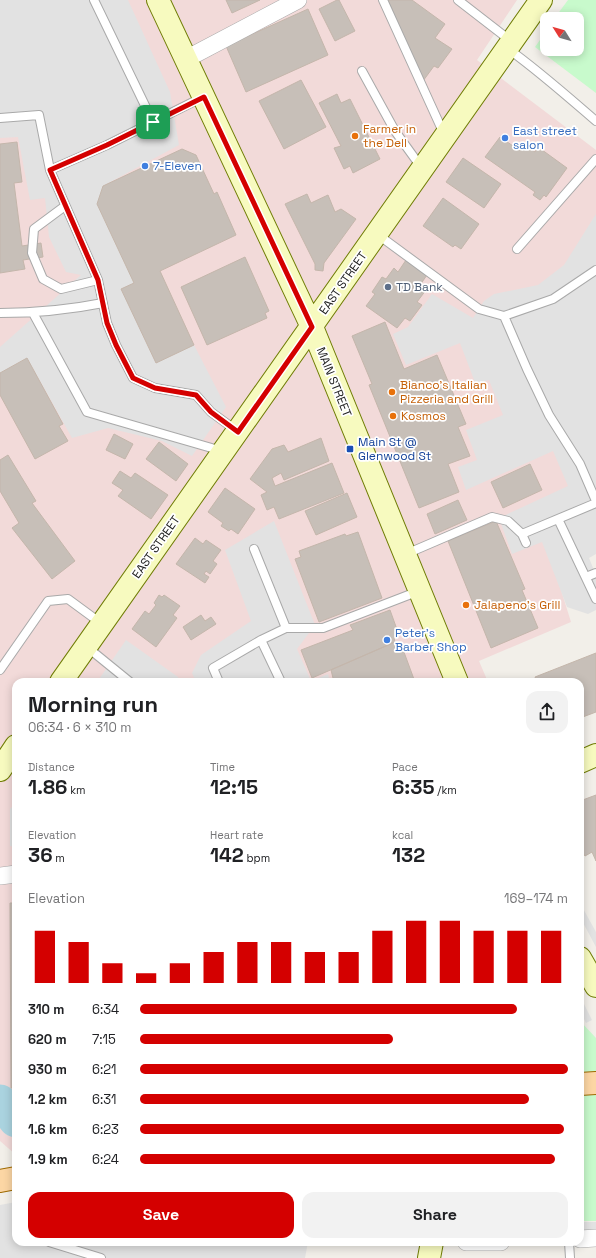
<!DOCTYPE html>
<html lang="en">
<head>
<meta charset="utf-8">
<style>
	:root { --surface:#fff; --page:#f2f2f2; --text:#202124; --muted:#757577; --accent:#d40000 }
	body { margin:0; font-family:"Space Grotesk",sans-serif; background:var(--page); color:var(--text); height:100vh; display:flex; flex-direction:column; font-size:15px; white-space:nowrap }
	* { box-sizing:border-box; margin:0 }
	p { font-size:13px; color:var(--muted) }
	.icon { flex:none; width:22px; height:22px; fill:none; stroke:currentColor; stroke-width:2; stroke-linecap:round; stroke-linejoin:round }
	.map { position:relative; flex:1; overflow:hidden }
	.details { position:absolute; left:12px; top:678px; width:572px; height:568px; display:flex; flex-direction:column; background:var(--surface); border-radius:12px; box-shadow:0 2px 10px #0003 }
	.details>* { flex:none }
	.needle { width:26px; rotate:307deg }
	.tools { position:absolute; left:540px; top:12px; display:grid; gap:8px }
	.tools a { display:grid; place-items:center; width:44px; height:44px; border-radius:8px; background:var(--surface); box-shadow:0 2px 10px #0003; font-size:20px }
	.pin { position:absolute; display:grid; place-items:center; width:34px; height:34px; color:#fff; margin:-17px; border-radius:8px; box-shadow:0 2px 6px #0006 }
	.round { display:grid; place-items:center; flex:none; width:42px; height:42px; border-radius:12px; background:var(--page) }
	.summary { display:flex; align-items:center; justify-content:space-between; height:68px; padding:0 16px }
	h1 { font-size:22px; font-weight:700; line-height:30px }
	.stats { display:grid; grid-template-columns:repeat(3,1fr); gap:6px; height:68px; padding:4px 16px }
	.stats div { display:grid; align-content:center }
	.stats b { font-size:20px; font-weight:700 }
	.stats small { font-size:11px; font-weight:400 }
	.stats p { font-size:11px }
	.chart { height:112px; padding:8px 16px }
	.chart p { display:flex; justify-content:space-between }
	.chart svg { width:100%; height:72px; margin-top:4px; stroke:var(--accent); stroke-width:6 }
	.action { display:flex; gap:8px; margin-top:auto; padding:8px 16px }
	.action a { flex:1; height:46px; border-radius:12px; background:var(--accent); color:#fff; font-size:16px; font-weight:700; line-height:46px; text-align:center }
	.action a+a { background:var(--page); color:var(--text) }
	ul { padding:0 16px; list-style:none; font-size:13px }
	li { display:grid; grid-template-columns:64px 48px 1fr; align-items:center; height:30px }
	li i { height:10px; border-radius:5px; background:var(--accent) }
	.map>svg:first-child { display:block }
	.commercial { fill:#f2dad9 }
	.park { fill:#c8facc }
	.parking { fill:#e2e2e2 }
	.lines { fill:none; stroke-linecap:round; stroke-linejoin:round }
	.river { stroke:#aad3df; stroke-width:35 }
	.building { fill:#c7bfb8; stroke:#c4b6ab }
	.lane-casing { stroke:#a9a9a9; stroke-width:10 }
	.street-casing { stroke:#a9a9a9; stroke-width:18 }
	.secondary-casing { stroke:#707d05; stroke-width:24 }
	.primary-casing { stroke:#a06b00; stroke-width:24 }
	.lane { stroke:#fff; stroke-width:8 }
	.street { stroke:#fff; stroke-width:17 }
	.secondary { stroke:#f7fabf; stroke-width:22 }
	.primary { stroke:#fcd6a4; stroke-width:22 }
	.route-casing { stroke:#fff; stroke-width:8 }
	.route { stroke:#d40000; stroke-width:5 }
	.food-dot { fill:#e8710a; stroke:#fff; stroke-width:1.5 }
	.shop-dot { fill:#3f7fe0; stroke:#fff; stroke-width:1.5 }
	.service-dot { fill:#5c6f8a; stroke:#fff; stroke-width:1.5 }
	.transit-dot { fill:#1a4fb4; stroke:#fff; stroke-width:1.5 }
	.labels { text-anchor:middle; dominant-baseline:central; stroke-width:3.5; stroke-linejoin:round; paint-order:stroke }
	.food-label { font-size:12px; fill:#c56008; stroke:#fff; text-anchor:start }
	.shop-label { font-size:12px; fill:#366cbe; stroke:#fff; text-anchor:start }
	.street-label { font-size:12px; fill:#222; stroke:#fff }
	.service-label { font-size:12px; fill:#4e5e75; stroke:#fff; text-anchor:start }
	.transit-label { font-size:12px; fill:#164399; stroke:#fff; text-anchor:start }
</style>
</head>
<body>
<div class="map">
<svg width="596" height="1258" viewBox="0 0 596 1258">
	<rect width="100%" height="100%" fill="#f2efe9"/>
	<path class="commercial" d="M0,0H517L477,60L596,150V263L584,506L542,529L571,622L479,661L488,682H16V1155L0,1141Z"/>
	<path class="park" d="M568,0H596V93L535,47L547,30V49H577V19H554Z
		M580,1021L596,1038V1221H580Z"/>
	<path class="parking" d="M0,0H128L170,92L179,145L103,186L134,283L121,289L156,363L194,345L226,407L192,456L162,441L108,428L72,438L27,358L0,373V347L81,275L66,272L49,237L45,198L30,200L18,137L0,138Z
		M596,214V554L589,558L596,575V610L588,614L567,607L542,542L512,554L499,518L568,486L553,451L466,490L458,467L477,460L466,430L503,415L489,380L476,385L460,343L406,365L393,334L408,327L432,294L473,318L484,301L494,294L538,285L564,265Z
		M274,521L315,625L297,649L311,681L328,674L330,682H196L192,673L201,655L251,621L225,550Z
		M126,640L178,677L180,682H97Z
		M16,803V847L10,846V809Z
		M580,903L596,932V947L580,917Z
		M580,996L592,1020L586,1023L580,1011Z
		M16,1202V1242H308L305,1258H0V1205Z
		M580,1222H596V1230H580Z"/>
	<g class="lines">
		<path class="river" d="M0,1102L4,1105L16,1120"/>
	</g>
	<path class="building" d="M226,0H260L232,13Z
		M337,0H339L355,31L335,41L319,9Z
		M388,0H412L445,24L435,38L452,49L438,68L434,66L423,81Z
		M308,9L328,55L246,92L226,46Z
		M301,80L326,127L284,149L259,101Z
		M337,94L341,103L350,99L380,159L353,173L350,166L344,169L334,148L341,146L319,103Z
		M500,137L516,148L521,142L535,152L538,147L567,168L546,197L544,195L540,200L533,195L535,192L485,157Z
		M17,142L22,182L14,183L22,246L41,243L43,257L23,260L25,269L0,273V144Z
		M182,149L196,155L214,194L217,192L236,235L160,271L194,345L156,363L121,289L134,283L97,204L103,186Z
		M463,158L501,184L484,208L446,182Z
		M307,194L311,203L328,195L335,212L341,209L356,219L324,263L323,271L315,270V264L285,204Z
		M443,198L479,224L461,249L455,245L453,247L423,226Z
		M245,257L269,311L265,313L267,318L207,345L181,287Z
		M406,260L427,275L420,285L426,290L417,302L422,305L410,321L405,318L397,328L366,306L375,294L372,292L382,277L386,279L394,268L398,272Z
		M385,322L404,369L437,355L466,424L458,427L470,456L448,464L459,492L419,508L369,385L372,384L352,336Z
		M27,358L63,424L59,426L68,441L35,459L0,395V373Z
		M114,434L133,444L125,459L106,450Z
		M321,438L329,461L284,480L281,473L272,478L275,486L332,463L344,493L279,519L274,507L267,510L261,495L267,492L250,479L272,449L284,445L288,452Z
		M159,442L188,464L176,481L146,459Z
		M8,455L36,501L32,503L75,561L52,579L12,528L19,523L0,491V460Z
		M530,464L542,490L503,508L491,482Z
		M120,471L131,478L135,473L168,495L151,519L118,496L123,490L112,483Z
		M225,488L255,509L238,534L231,529L229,531L221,526L223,523L208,512Z
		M347,493L357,517L316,535L305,511Z
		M458,500L467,520L435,534L427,514Z
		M496,521L525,589L522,590L538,628L491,648L448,541Z
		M358,532L382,598L319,622L295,559L301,557L299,551L345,534L346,536Z
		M195,538L203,544L206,540L221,550L213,561L217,564L210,574L206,571L204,574L209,577L205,583L176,564Z
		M159,595L162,597L164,595L180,606L173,615L177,618L156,647L132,629L145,611L149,614L156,605L154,603Z
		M390,610L399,635L394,638L395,642L312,678L301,650L353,630L350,625Z
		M201,615L205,621L211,617L216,624L191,640L183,627Z
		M395,642L397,646L401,644L415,682H334L331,670Z
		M596,653V712L580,718V682H537L535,677Z
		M596,795V861L592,852L585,856L580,848V801Z
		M10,903H16V1088H11Z"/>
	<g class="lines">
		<g class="lane-casing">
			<path id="lane" d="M94,0L153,122
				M383,0L444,134
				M458,0L511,41
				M507,48C539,71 567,96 596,121
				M362,71L395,131L421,167
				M0,118L39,115L50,170L98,280L107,323L116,345L133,378L155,388L196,395L211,412L237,431
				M50,170L107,145L203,97
				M65,206L34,229L32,253L43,279L61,289L98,280
				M377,234L479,309L504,316
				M517,249L596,159
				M596,270L553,299L504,316L527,369L549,415L580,464L596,501
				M0,313C36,313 68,310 103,303
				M33,313L87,412L222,451
				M558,519L596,599
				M526,543L522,534L596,503
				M254,549L286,628L261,640L281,682
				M406,554L492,517L508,521L522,534
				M586,577L596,573
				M286,628H323L419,591
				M87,647L130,682
				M0,670L48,601L68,599L102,624
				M219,682L213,668L261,640
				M49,1242L101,1258
				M569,1242L570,1258"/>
		</g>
		<g class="street-casing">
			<path id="street" d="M186,59L298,0
				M0,876L16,874
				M580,1239L596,1238
				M466,1242H501"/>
		</g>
		<g class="secondary-casing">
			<path id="secondary" d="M158,0L312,327L457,682
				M61,682L541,0
				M580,762L596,755
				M0,770L16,746
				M580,958L596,986
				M429,1258L432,1242"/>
		</g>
		<g class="primary-casing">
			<path id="primary" d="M580,1084L596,1083
				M0,1181L16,1178"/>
		</g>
		<use href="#lane" class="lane"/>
		<use href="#street" class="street"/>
		<use href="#secondary" class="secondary"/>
		<use href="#primary" class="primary"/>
	</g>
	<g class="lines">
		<g class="route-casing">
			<path id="route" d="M204,97L312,327L238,432L211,412L196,395L155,388L133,378L116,345L107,323L98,280L50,170L107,145Z"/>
		</g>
		<use href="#route" class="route"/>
	</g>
	<g class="food-dot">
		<circle cx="355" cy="136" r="4"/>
		<circle cx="392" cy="392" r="4"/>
		<circle cx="393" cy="416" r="4"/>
		<circle cx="466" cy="605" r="4"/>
	</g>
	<g class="shop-dot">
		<circle cx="505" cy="138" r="4"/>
		<circle cx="145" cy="166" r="4"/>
		<circle cx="387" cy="640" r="4"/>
	</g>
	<circle class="service-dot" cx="388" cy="287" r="4"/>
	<rect class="transit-dot" x="346" y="445" width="8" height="8" rx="2"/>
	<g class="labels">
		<g class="food-label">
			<text x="363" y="129">Farmer in<tspan x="363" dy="14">the Dell</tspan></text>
			<text x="400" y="385">Bianco's Italian<tspan x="400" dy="14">Pizzeria and Grill</tspan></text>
			<text x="401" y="416">Kosmos</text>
			<text x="474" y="605">Jalapeno's Grill</text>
		</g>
		<g class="shop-label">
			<text x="513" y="131">East street<tspan x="513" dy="14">salon</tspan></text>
			<text x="153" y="166">7-Eleven</text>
			<text x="395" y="633">Peter's<tspan x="395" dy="14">Barber Shop</tspan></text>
		</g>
		<g class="street-label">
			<text transform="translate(343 283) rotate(-55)">EAST STREET</text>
			<text transform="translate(334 382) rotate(68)">MAIN STREET</text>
			<text transform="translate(156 547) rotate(-55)">EAST STREET</text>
		</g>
		<g class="service-label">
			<text x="396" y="287">TD Bank</text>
		</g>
		<g class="transit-label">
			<text x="358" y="442">Main St @<tspan x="358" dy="14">Glenwood St</tspan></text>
		</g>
	</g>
</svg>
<div class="tools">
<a><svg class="needle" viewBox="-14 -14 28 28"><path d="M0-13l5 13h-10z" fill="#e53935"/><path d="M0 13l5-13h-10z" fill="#757577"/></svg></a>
</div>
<div class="pin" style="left:153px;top:122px;background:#1e9e55"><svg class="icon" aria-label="arrive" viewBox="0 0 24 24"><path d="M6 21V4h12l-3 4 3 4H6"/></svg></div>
<section class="details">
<div class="summary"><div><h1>Morning run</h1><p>06:34 · 6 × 310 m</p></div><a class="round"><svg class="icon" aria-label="share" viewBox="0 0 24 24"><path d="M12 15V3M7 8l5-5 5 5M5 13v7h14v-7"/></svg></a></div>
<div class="stats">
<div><p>Distance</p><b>1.86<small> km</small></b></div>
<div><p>Time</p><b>12:15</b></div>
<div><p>Pace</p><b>6:35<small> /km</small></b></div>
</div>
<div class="stats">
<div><p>Elevation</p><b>36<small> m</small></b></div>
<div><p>Heart rate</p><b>142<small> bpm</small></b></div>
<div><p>kcal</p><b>132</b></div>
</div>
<div class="chart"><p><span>Elevation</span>169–174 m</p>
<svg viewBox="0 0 160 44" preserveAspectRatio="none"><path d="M5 44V12M15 44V19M25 44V32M35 44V38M45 44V32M55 44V25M65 44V19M75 44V19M85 44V25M95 44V25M105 44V12M115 44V6M125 44V6M135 44V12M145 44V12M155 44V12"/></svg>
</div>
<ul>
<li><b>310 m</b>6:34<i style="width:88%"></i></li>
<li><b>620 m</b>7:15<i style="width:59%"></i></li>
<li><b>930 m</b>6:21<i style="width:100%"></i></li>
<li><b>1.2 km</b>6:31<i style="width:91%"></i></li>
<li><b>1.6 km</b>6:23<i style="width:99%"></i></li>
<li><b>1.9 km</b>6:24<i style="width:97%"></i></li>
</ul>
<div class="action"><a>Save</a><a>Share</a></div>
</section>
</div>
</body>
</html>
